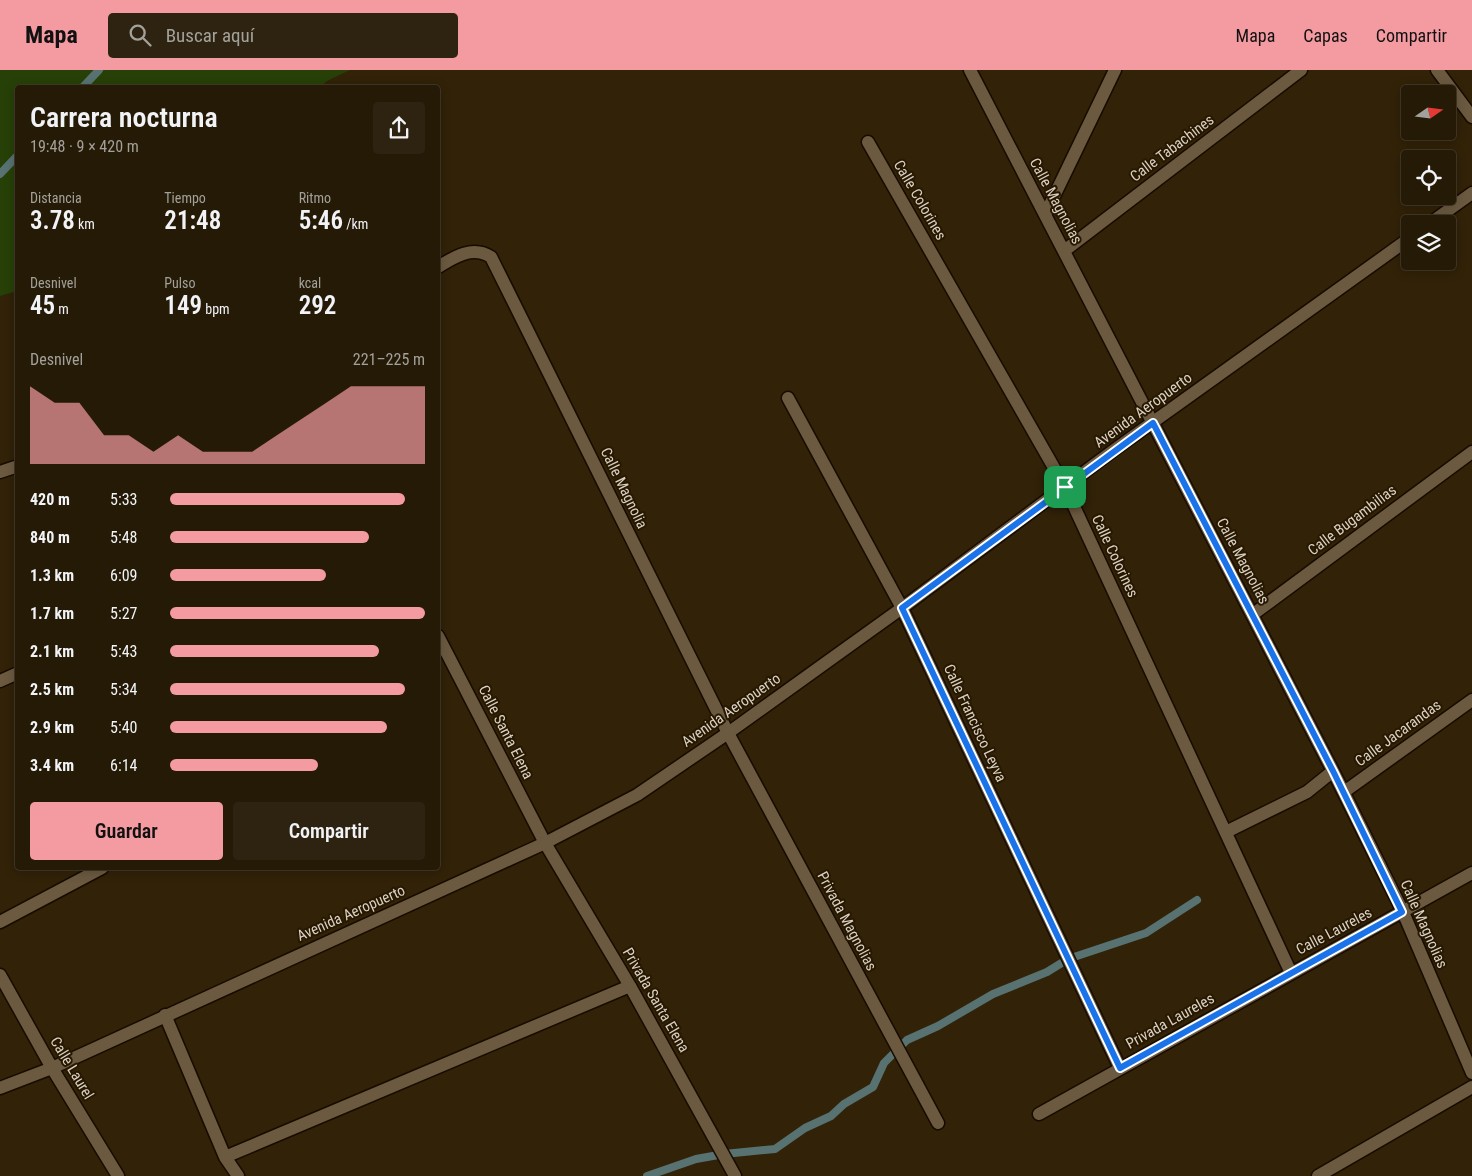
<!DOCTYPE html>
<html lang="es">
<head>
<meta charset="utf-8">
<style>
	:root { --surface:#251a06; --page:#2d2310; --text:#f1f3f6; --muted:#a3a19b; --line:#423828; --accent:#f49aa1 }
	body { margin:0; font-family:"Roboto Condensed",sans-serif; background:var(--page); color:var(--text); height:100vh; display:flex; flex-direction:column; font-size:19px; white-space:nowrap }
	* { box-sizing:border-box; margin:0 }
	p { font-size:16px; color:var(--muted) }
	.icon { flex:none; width:28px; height:28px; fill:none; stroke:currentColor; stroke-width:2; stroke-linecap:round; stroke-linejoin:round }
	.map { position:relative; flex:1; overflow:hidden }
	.drawer { position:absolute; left:15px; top:15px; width:425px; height:785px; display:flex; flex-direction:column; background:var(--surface); border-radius:5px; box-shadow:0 2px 12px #0003,0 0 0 1px var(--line) }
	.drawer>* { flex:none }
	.needle { width:32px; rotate:76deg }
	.fabs { position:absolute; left:1401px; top:15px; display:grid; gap:10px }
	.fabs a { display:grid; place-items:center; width:55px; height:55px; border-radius:5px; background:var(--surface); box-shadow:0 2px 12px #0003,0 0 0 1px var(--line); font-size:25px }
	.pin { position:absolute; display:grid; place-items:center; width:42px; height:42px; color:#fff; margin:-21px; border-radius:10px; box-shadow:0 2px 8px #0006 }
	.round { display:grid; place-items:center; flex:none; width:52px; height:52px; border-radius:5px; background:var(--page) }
	.overview { display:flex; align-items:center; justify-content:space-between; height:85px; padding:0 15px }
	h1 { font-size:28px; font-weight:600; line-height:38px }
	.figures { display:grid; grid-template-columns:repeat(3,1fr); gap:8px; height:85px; padding:5px 15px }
	.figures div { display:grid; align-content:center }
	.figures b { font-size:25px; font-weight:600 }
	.figures small { font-size:14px; font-weight:400 }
	.figures p { font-size:14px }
	.chart { height:140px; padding:10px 15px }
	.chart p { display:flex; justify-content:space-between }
	.chart svg { width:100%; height:90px; margin-top:5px; fill:var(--accent); opacity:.7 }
	.primary-button { display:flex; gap:10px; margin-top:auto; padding:10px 15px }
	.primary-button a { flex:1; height:58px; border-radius:5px; background:var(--accent); color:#111; font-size:20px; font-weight:600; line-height:58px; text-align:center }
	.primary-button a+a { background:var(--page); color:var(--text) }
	ul { padding:0 15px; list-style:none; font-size:16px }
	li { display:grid; grid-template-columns:80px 60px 1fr; align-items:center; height:38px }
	li i { height:12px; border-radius:6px; background:var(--accent) }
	header { display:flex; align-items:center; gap:30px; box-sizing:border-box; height:70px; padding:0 25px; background:var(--accent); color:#111 }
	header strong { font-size:24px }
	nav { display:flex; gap:28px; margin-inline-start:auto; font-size:18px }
	.search { width:350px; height:45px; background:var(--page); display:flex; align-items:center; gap:12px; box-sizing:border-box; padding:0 18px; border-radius:5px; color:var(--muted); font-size:19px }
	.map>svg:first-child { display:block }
	.green { fill:#264007 }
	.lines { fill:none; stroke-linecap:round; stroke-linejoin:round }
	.stream { stroke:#577271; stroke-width:8 }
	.street-casing { stroke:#180b00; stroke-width:15 }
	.secondary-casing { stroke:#180b00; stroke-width:15 }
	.street { stroke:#6b5a40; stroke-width:12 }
	.secondary { stroke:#6b5a40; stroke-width:12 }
	.route-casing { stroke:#fff; stroke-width:10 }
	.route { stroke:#1a73e8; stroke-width:6 }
	.labels { text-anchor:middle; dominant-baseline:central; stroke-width:4; stroke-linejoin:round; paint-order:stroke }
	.street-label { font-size:15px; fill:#dbd1c3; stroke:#271801 }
</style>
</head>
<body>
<header>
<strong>Mapa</strong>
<div class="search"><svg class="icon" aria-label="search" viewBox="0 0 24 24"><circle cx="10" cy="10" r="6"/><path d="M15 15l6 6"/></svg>Buscar aquí</div>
<nav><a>Mapa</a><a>Capas</a><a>Compartir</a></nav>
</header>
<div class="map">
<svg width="1472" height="1106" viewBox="0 0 1472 1106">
	<rect width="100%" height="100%" fill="#312208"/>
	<path class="green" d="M0,0H350L327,11L320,17L18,18L17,221L0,226Z"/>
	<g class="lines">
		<path class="stream" d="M82,18L99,0
			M0,104L18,85
			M647,1106L696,1089L724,1084L775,1079L805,1058L831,1046L844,1034L873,1017L884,993L907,970L938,956L993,924L1047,902L1068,889L1146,863L1197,830"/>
		<g class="street-casing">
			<path id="street" d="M970,0L1333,701L1403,842L1472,1003
				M1437,0L1472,47
				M868,72L1065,417L1291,903
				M1045,145L1115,0
				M1064,181L1301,0
				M438,197C454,187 473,175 491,187L728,663L938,1053
				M788,328L902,538L1120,998
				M0,402L18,396
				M1252,545L1472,382
				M438,566L545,773L630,916L735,1106
				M0,611L18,603
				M1344,722L1472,630
				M1226,762L1307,722L1333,701
				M0,852L102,798
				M0,905L52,998L118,1106
				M165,945L225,1087L238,1106
				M1039,1044L1472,803
				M225,1087L630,916
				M1318,1106L1472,1017"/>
		</g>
		<g class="secondary-casing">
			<path id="secondary" d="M1429,154L1472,123
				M0,1018L52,998L545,773L637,725L728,663L902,538L1114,380L1410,168"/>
		</g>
		<use href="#street" class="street"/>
		<use href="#secondary" class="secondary"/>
	</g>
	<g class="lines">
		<g class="route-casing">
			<path id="route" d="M1153,353L1333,701L1402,842L1120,998L902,538Z"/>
		</g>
		<use href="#route" class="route"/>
	</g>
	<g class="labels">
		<g class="street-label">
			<text transform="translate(1172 78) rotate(-37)">Calle Tabachines</text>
			<text transform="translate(920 130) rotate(60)">Calle Colorines</text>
			<text transform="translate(1056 131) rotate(62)">Calle Magnolias</text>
			<text transform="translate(1143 340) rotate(-36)">Avenida Aeropuerto</text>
			<text transform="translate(624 418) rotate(64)">Calle Magnolia</text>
			<text transform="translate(1352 450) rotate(-37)">Calle Bugambilias</text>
			<text transform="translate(1115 486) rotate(65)">Calle Colorines</text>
			<text transform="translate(1243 491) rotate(62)">Calle Magnolias</text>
			<text transform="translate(731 640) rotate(-35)">Avenida Aeropuerto</text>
			<text transform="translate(975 653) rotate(65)">Calle Francisco Leyva</text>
			<text transform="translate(506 662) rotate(63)">Calle Santa Elena</text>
			<text transform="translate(1398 663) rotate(-36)">Calle Jacarandas</text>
			<text transform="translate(351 843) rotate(-24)">Avenida Aeropuerto</text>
			<text transform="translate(847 851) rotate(62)">Privada Magnolias</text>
			<text transform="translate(1424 854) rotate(66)">Calle Magnolias</text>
			<text transform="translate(1334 861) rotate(-28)">Calle Laureles</text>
			<text transform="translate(656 930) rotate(60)">Privada Santa Elena</text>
			<text transform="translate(1170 951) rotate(-29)">Privada Laureles</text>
			<text transform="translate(72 998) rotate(59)">Calle Laurel</text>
		</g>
	</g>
</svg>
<div class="fabs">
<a><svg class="needle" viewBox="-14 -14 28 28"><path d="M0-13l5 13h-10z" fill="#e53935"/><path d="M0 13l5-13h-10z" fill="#a3a19b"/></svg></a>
<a><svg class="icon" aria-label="locate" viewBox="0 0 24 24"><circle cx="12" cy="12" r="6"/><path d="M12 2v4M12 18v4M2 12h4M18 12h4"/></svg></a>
<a><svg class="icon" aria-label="layers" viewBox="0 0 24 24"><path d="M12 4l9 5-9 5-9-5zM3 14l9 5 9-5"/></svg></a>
</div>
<div class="pin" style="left:1065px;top:417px;background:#1e9e55"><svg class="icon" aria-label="arrive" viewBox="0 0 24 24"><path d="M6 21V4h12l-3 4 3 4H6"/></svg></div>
<section class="drawer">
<div class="overview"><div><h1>Carrera nocturna</h1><p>19:48 · 9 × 420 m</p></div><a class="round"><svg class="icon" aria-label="share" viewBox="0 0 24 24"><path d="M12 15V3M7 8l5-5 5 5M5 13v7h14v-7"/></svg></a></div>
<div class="figures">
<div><p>Distancia</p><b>3.78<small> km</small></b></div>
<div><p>Tiempo</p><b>21:48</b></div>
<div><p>Ritmo</p><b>5:46<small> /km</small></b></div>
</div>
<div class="figures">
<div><p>Desnivel</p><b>45<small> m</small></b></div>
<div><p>Pulso</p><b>149<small> bpm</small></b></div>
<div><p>kcal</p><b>292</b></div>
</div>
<div class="chart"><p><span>Desnivel</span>221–225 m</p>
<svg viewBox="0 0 160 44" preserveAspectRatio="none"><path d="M0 44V6L10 14L20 14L30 30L40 30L50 38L60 30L70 38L80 38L90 38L100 30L110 22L120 14L130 6L140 6L150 6L160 6V44z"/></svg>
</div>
<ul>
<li><b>420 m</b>5:33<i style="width:92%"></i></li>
<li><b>840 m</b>5:48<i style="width:78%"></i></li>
<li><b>1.3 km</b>6:09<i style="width:61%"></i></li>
<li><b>1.7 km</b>5:27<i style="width:100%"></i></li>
<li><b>2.1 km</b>5:43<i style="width:82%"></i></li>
<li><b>2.5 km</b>5:34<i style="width:92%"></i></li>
<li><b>2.9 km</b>5:40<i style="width:85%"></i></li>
<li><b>3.4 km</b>6:14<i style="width:58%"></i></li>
</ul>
<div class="primary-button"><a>Guardar</a><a>Compartir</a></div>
</section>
</div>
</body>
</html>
